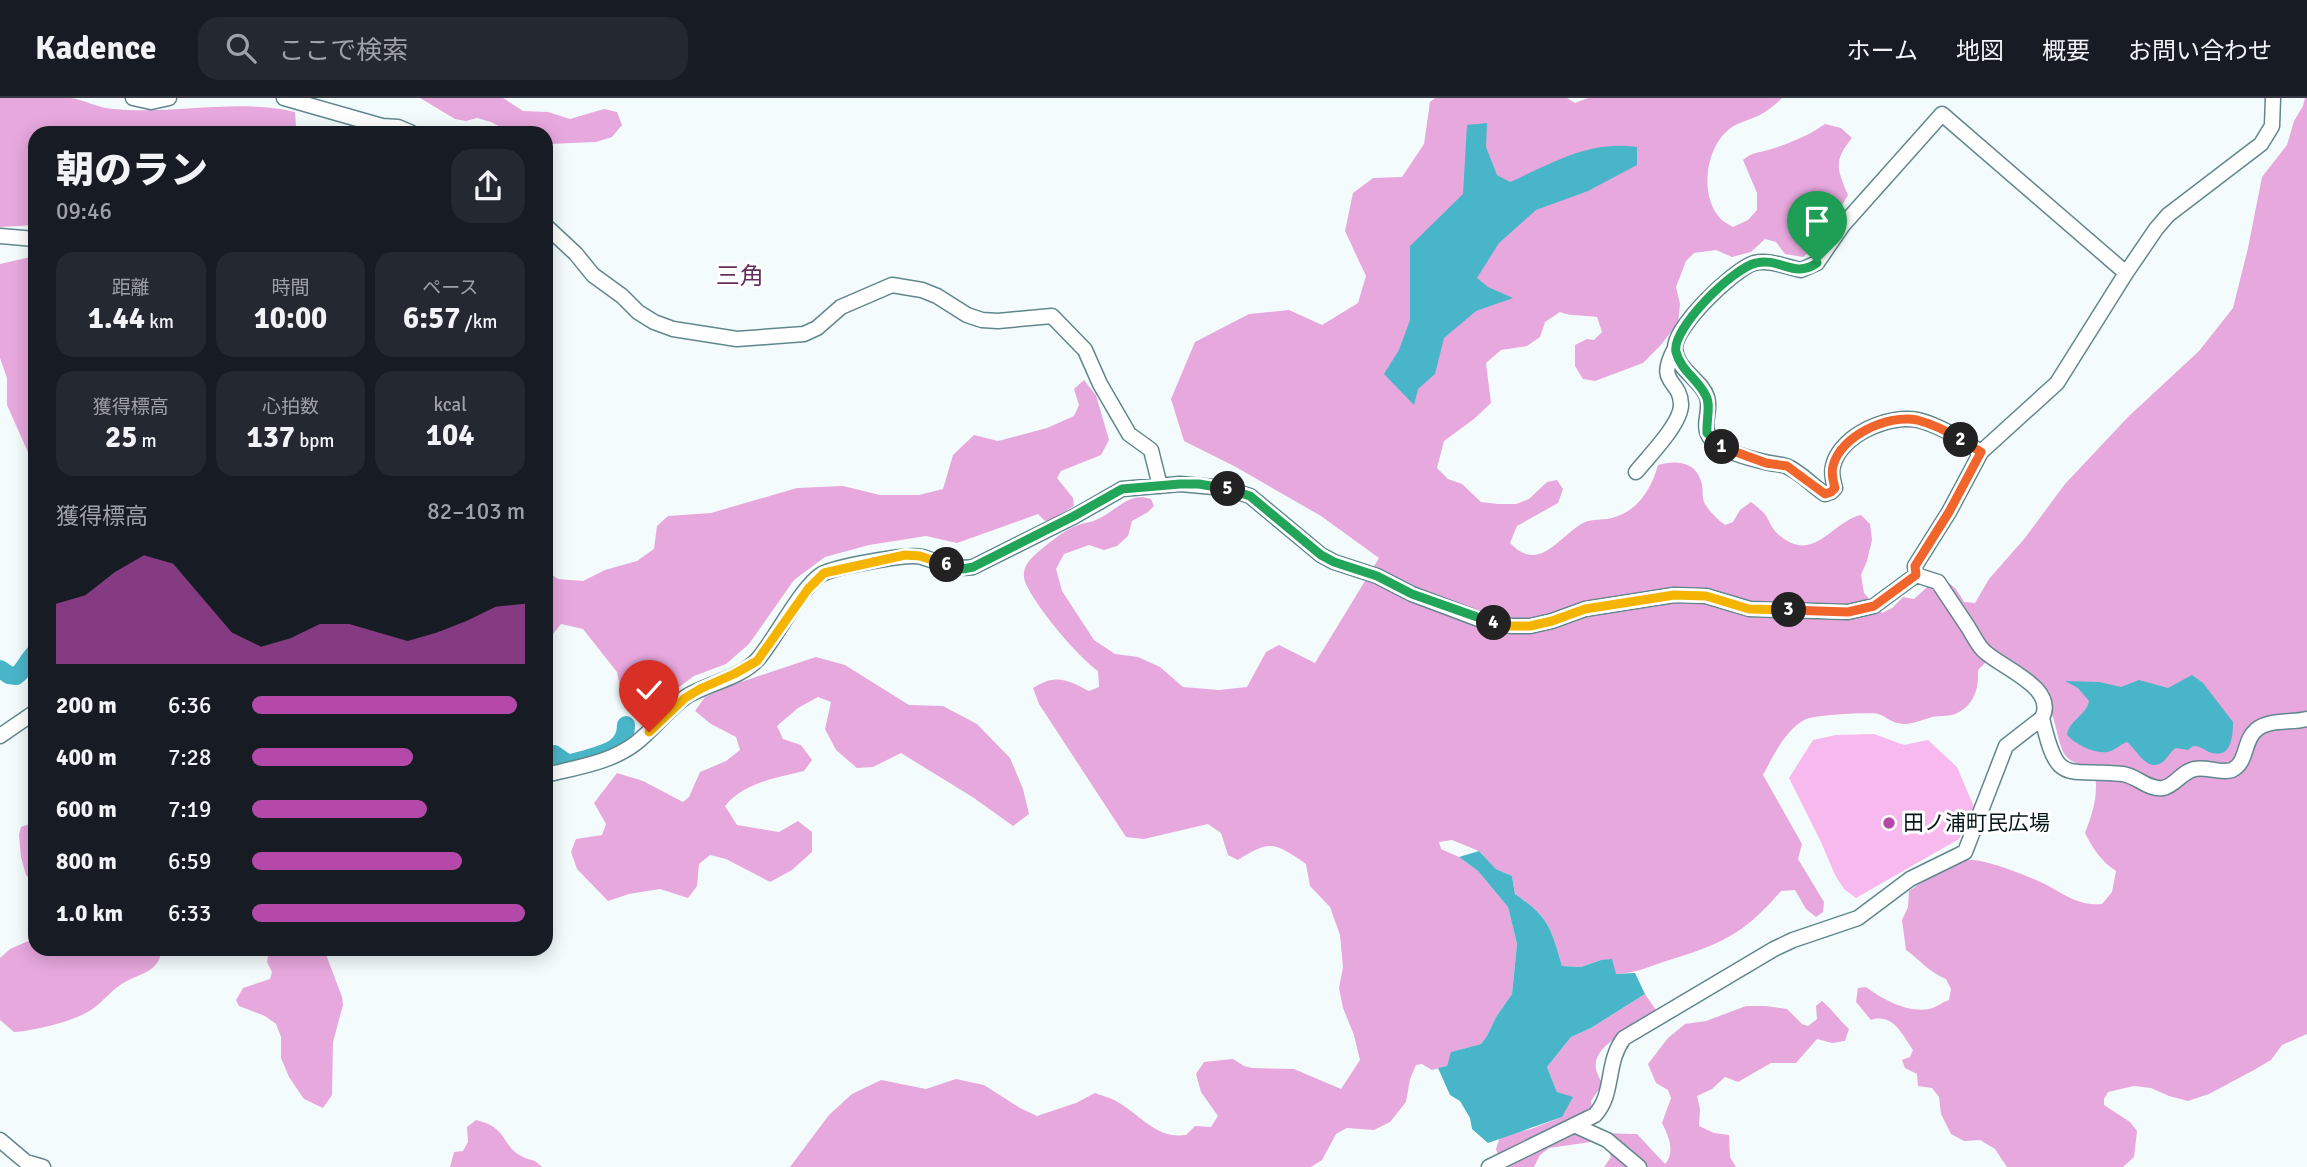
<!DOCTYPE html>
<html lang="ja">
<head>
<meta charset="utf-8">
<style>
	:root { --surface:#171b24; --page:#242831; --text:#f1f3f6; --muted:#9ea1a6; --line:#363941; --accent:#b449aa }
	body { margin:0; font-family:Signika,"Noto Sans JP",sans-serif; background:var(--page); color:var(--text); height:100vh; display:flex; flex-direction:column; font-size:26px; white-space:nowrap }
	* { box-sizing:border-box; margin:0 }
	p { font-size:23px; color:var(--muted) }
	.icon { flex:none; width:38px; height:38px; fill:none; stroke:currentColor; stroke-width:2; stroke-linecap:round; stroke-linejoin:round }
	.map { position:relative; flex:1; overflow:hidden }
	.sheet { position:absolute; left:28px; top:28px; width:525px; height:830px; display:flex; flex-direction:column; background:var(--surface); border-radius:21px; box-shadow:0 4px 18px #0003 }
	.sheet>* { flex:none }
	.pin { position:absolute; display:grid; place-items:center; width:60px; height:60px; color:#fff; margin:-72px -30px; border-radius:50% 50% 50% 0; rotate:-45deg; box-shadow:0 0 7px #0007 }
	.pin .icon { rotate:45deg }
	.km { position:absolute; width:35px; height:35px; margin:-18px; border-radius:50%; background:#222; color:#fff; font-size:19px; line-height:35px; text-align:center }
	.round { display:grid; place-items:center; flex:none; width:74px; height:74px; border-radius:21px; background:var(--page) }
	.head { display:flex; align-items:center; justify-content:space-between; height:119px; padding:0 28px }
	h1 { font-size:38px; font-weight:800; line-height:52px }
	.metrics { display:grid; grid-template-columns:repeat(3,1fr); gap:10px; height:119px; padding:7px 28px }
	.metrics div { display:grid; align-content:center; border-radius:18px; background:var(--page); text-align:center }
	.metrics b { font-size:30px; font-weight:800 }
	.metrics small { font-size:19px; font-weight:400 }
	.metrics p { font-size:19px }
	.chart { height:196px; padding:14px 28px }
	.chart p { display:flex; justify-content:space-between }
	.chart svg { width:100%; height:126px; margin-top:7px; fill:var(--accent); opacity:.7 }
	ul { padding:0 28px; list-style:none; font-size:23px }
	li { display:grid; grid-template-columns:112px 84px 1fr; align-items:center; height:52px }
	li i { height:18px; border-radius:9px; background:var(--accent) }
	header { display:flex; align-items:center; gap:42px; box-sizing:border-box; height:98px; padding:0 35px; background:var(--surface); border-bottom:2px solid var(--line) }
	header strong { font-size:33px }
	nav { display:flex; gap:38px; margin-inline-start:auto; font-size:24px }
	.search { width:490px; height:63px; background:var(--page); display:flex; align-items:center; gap:18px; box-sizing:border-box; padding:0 24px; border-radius:21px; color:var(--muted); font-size:26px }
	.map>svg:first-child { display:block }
	.green { fill:#f7b9ee }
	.forest { fill:#e7a8de }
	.water { fill:#49b5c8 }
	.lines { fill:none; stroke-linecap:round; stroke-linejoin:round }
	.river { stroke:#49b5c8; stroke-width:18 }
	.minor-casing { stroke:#61878e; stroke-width:17 }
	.minor { stroke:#fff; stroke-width:14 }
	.split-1-casing { stroke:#fff; stroke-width:14 }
	.split-2-casing { stroke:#fff; stroke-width:14 }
	.split-3-casing { stroke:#fff; stroke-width:14 }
	.split-4-casing { stroke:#fff; stroke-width:14 }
	.split-5-casing { stroke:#fff; stroke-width:14 }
	.split-6-casing { stroke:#fff; stroke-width:14 }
	.split-7-casing { stroke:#fff; stroke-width:14 }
	.split-8-casing { stroke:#fff; stroke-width:14 }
	.split-1 { stroke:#22a559; stroke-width:9 }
	.split-2 { stroke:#f0652b; stroke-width:9 }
	.split-3 { stroke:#f0652b; stroke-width:9 }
	.split-4 { stroke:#f5b400; stroke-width:9 }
	.split-5 { stroke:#22a559; stroke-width:9 }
	.split-6 { stroke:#22a559; stroke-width:9 }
	.split-7 { stroke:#f5b400; stroke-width:9 }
	.split-8 { stroke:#f5b400; stroke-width:9 }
	.poi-dot { fill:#b449aa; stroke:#fff; stroke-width:2.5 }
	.labels { text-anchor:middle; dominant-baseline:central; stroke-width:6; stroke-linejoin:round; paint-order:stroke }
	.poi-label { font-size:21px; fill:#071619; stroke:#fff; text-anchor:start }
	.quarter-label { font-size:24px; fill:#642f5e; stroke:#fff }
</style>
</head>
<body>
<header>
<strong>Kadence</strong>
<div class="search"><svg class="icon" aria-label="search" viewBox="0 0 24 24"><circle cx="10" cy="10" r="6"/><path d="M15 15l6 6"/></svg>ここで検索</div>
<nav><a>ホーム</a><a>地図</a><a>概要</a><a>お問い合わせ</a></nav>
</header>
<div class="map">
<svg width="2307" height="1069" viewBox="0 0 2307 1069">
	<rect width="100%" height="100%" fill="#f3fbfc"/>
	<path class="green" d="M1874,636L1904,647L1928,642L1957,669L1974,709L1959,741L1856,800L1844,791L1835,777L1821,744L1789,680L1813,642L1836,637Z"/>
	<path class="forest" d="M0,0C23,0 48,0 71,0C85,2 98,10 113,11C173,17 236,0 295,14L296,29L268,35H35V127L0,129Z
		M420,0H503L523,13L548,14L570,21L604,11L617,14L622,27L612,39L596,44L548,46H546V35H512L491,24L477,20L466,23L455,21Z
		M1435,0H1567L1575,5L1588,0H1782C1777,5 1771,10 1765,14C1753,22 1737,23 1726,34C1705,54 1700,98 1720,120C1723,124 1729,126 1733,129L1748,122L1757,112V95L1743,62C1752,54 1758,55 1768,52C1788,46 1808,38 1825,26L1841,30L1852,40C1833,63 1837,71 1848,97L1819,146L1803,159L1785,156L1776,144L1765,141L1751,154L1732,159L1716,152L1694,155L1686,163L1676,189L1680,206L1678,225L1660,248L1643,265L1595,283L1583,281L1575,268V247L1587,241L1594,242L1602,234L1597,219C1584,217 1572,219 1560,214L1545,224L1540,239L1527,248L1501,252L1486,265L1491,305L1474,321L1444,343L1437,370L1448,381L1462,386L1481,404L1498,406H1516L1529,401L1547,384L1557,382L1563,391L1558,405L1517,428L1510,445C1539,476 1558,439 1583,425C1592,420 1605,423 1615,419C1639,412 1652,389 1658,367C1675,362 1695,363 1701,383C1704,390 1701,399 1705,406C1710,414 1717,421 1725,427L1733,424L1740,412L1751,404C1755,407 1760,411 1764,415C1769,421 1772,432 1779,437C1814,467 1832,423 1861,417L1870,426L1872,442L1867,463L1861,477L1864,495L1882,515L1892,510L1903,499L1914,501L1935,482C1951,482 1957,491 1964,504L1975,505L1989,481L2025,440L2065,386L2128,319L2199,253L2233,210L2248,150L2262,79L2287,47L2294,23L2303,8L2305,0H2307V936L2282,947L2271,962L2254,972L2209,996L2188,1003L2169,998L2151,990L2134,988L2108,994L2104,1001V1007L2130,1024L2137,1033L2134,1059L2123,1069H2007L1995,1051L1980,1042L1964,1043L1951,1036L1941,1016L1939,999L1932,990L1918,988L1917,976L1905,970L1902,962L1910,959L1913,952C1902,936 1893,915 1871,922L1856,904L1858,890L1866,889C1882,901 1907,915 1929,911C1935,910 1943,904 1949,902L1951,891L1946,881C1929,874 1920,862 1906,852L1902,822L1908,809L1909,793C1924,783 1948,767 1966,762C1982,759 2037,781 2052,790C2068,799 2082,808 2102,806L2112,794L2116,773C2102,764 2093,751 2085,735C2094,712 2099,694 2094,670C2064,664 2063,659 2056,630C2053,617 2048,605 2043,593L1989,561L1978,572C1979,591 1974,608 1955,616C1947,619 1937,617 1929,620C1918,623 1909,628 1898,625C1891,624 1885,618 1878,616C1868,614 1813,617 1804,622C1785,633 1773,658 1763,677L1802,746L1798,761L1824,804L1823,814L1816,819L1806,811L1795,792L1781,793C1741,839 1720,846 1663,864C1645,870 1636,875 1616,876L1601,862L1581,869L1562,868C1551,830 1549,818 1515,796L1512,778L1496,771L1479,753L1452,742L1439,744L1441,751L1459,759L1478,773L1508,809L1517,846L1512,896L1496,919L1487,938L1481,946L1452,954L1447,968L1432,972L1422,966L1416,967L1410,981L1406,1004L1390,1024L1374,1032L1347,1030L1336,1036L1322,1062L1311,1069H790L829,1017L852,996L881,982L926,991L956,981L984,987L1020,1010L1037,1018L1076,1005L1095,995C1103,998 1114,1001 1121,1006C1143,1020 1158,1041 1186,1037L1195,1028L1211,1029L1218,1018L1201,994L1196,976L1204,964L1233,961L1244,968L1252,970L1294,971L1341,991L1360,962L1354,937L1343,910L1339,890L1343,869L1340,837L1330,809L1310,788L1306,766C1275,745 1271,741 1238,762L1228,757L1221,735L1208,726L1144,741L1126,739L1039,606L1033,590C1056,575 1068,582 1089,593L1099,589L1098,573C1078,559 1036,509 1026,486C1023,480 1023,472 1027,466C1033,456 1062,434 1073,429C1081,425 1090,425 1098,421C1116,413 1129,393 1151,401L1154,408L1148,414L1132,423L1128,438L1117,448L1104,452L1089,447L1064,456L1056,471L1062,493L1094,542L1115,556L1138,559L1160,569L1183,589L1219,592L1247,589L1266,554L1279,547L1315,565L1379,460L1321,418L1234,368L1184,343L1171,301L1195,244L1249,216L1289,212L1322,227L1358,205L1366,178L1345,133L1353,95L1373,80L1402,79L1424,46L1430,4Z
		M35,158V370L7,307V280L0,260V166Z
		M1084,282L1096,297L1109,342L1101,357L1061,373L1057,380L1073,400L1074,408L1054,420L1045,423L1038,416L957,445L926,438L869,447L825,459L794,482L749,546L726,566L694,578L655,607L643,612L621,593L617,574L583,531L561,526L546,545V473L558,481L583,483L605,472L637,463L654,451L657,428L668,418L711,415L797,390L843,388L880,397H919L943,391L953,357L974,337L998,343L1047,330L1074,318L1079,307L1074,291Z
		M816,559L845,567L909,607L943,608L977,626L1010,660L1023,691L1029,716L1013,728L974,700L901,655L873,669L857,670L836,652L825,631L831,604L818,599L798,610L777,628L783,641L801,647L812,662L804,673C775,680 744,685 725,708L737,727L779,734L798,723L812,734V754L792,772L770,784L726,761L710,757L699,766L697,788L688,800L660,791L629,796L608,803L577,771L571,754L576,741L602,737L606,726L594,705L617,675L643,683L683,704L689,699L700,674L726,663L740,652L736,639L711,626L695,613L705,599L729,588Z
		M29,726L35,728V786L26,777L21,759L19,737L21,729Z
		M35,840V850L161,851C161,873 141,875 125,884C112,891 103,904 91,912C75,923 34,933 14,934L0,922V860L10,851Z
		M269,851H324L342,899L343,907L333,944L332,997L323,1010L304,1001L289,979L281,960V939L276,926L265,918L239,908L236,902L243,890L270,881L272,874L267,864Z
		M1645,896L1656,912L1654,918C1636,928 1591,947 1596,971C1597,976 1601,982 1602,987L1591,1003L1592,1012L1586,1026C1604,1036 1617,1036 1637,1036L1665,1066C1676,1054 1668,1037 1662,1025L1671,1000L1668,992L1656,985L1648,966L1668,940L1685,926L1706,923L1746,908H1766L1787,911L1802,926L1808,928L1817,921L1816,908L1822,903C1832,911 1839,922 1849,931L1845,943L1832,945L1817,941L1796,965H1771L1738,984L1725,979L1712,991L1697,998L1700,1011L1699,1028L1714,1035L1729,1037L1730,1059L1736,1069H1604L1611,1059L1606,1048L1591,1044L1549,1050L1540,1057L1534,1069H1502L1496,1051L1500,1039L1531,1031L1562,1019L1557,994L1547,969L1571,939L1591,930Z
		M476,1022C510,1030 500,1048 523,1059C533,1064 532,1059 542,1069H450L454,1054L463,1053L468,1044L467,1029Z"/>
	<path class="water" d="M1487,25L1486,49L1497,77L1510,84C1553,65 1589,42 1637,49V67L1588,93L1536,112L1499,145L1477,180L1488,189L1513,200L1476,213L1444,240L1435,276L1418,291L1414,307L1384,276L1399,252L1410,222V148L1463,96L1467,27Z
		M2192,577L2203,585L2233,624C2233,640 2231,662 2209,654C2203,651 2200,648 2193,648L2188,652L2176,650C2170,654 2168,659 2164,663C2147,677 2136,650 2127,644C2121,646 2116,651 2111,653C2098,658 2076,647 2067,637C2069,622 2087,617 2089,603L2078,590L2065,583L2099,584L2121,589L2139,582L2168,590Z
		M1479,753L1496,771L1512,778L1515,796C1549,819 1551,830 1562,868L1581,869L1601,862L1612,861L1616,876L1635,875L1645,896L1591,930L1571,939L1547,969L1557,994L1573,999L1562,1019L1488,1045L1472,1031L1470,1020L1460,1003L1450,997L1438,970L1447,968L1451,954L1481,946L1487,938L1496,919L1512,896L1517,846L1508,809L1478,773L1459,759Z"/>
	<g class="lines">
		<path class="river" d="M0,571L9,577L16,578C25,572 27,562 35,555
			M546,659L554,656C559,659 563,664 569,665C574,665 581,662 586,661C606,655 626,651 626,627"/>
		<g class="minor-casing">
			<path id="minor" d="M133,0L151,4L169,0
				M284,0L382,28L398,29L412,35
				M546,128L576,156L593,177L622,198L638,214L654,224L673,231L737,241L804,236L817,230L841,209L892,187L922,192L937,198L967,217L982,222L998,223L1052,218L1085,252L1100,286L1129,336L1151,352L1160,388
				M0,138L35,141
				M1981,354C1961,342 1942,328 1918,322C1889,316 1840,337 1833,368C1831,375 1833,383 1835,390L1831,394L1825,396C1812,388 1801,374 1786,368C1780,366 1772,366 1765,364C1748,360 1724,354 1711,341C1700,328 1712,313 1707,299C1701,281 1676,272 1675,250C1675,228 1733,172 1754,165C1769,161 1786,169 1801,172L1817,165L1843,127L1942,16L2126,175
				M1636,374C1648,359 1682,325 1681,306C1680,280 1655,287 1675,250
				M1916,477L1915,468L1949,414L1981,354L2057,285L2126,175L2156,131L2168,117L2261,46L2272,28L2273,0
				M1916,477L1938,484C1948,499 1958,514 1968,529C1973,537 1977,546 1983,552C1999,569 2058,589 2042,620C2058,689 2064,670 2123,676C2137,678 2148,692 2163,690C2175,688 2182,673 2195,671C2206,668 2220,676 2232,672C2248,664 2243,643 2256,632C2268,621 2291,625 2307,621
				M0,638L35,614
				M546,677C577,669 610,665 636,645C654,631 668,611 687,598C709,585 741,580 758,561C776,540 801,489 822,476C835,469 908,455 922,459C939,464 954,472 973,469L1075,418L1122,391L1180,386L1225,390L1250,398L1321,457L1334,464L1377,478L1412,496L1489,525L1512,528H1530L1552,523L1585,511L1674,497L1706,498L1750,511L1848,514L1874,508L1916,477
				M1574,1027L1607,1042L1639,1069
				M0,1042L26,1064L43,1069
				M1489,1069L1595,1017C1615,995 1605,965 1624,940L1774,851L1793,842L1858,820L1910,781L1965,754L2006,648L2042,620"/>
		</g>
		<use href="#minor" class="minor"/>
	</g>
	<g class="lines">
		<g class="split-1-casing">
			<path id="split-1" d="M1722,349L1707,335C1706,324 1711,307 1706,298C1698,281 1681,273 1676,254C1671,231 1733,170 1756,165C1780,159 1794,181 1817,165"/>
		</g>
		<g class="split-2-casing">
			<path id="split-2" d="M1722,349L1766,365L1787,368L1825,396L1831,394L1835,390C1833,383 1831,375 1833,368C1840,338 1888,316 1917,322C1933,326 1947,333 1961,342"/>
		</g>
		<g class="split-3-casing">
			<path id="split-3" d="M1789,512L1848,514L1874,508L1916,477L1915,468L1949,414L1981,354L1961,342"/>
		</g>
		<g class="split-4-casing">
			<path id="split-4" d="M1494,525L1511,528H1530L1552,523L1585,511L1674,497L1706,498L1749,511L1789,512"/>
		</g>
		<g class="split-5-casing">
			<path id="split-5" d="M1228,391L1250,398L1321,457L1334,464L1377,478L1412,496L1494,525"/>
		</g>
		<g class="split-6-casing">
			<path id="split-6" d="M947,467L963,471L973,469L1074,418L1122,391L1180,386H1199L1228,391"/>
		</g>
		<g class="split-7-casing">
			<path id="split-7" d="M700,591L734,576L757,563L808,491L824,475L905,457L920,458L947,467"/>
		</g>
		<g class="split-8-casing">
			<path id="split-8" d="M649,634L685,600L700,591"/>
		</g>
		<use href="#split-1" class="split-1"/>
		<use href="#split-2" class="split-2"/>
		<use href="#split-3" class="split-3"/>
		<use href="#split-4" class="split-4"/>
		<use href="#split-5" class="split-5"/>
		<use href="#split-6" class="split-6"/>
		<use href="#split-7" class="split-7"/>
		<use href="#split-8" class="split-8"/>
	</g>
	<circle class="poi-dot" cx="1889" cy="725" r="7"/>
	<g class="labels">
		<g class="poi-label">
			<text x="1903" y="725">田ノ浦町民広場</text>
		</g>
		<g class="quarter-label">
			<text x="740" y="178">三角</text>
		</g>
	</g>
</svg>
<div class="pin" style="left:1817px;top:165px;background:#1e9e55"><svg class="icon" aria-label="arrive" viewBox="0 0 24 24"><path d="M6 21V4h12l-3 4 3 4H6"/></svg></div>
<div class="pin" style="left:649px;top:634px;background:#d93025"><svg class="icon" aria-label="check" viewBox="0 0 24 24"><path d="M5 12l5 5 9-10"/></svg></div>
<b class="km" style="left:1722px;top:349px">1</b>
<b class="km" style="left:1961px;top:342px">2</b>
<b class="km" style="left:1789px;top:512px">3</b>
<b class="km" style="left:1494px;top:525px">4</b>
<b class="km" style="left:1228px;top:391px">5</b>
<b class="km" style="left:947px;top:467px">6</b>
<section class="sheet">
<div class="head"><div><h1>朝のラン</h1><p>09:46</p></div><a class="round"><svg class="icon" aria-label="share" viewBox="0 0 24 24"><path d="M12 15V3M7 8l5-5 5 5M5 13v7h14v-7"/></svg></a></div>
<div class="metrics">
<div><p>距離</p><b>1.44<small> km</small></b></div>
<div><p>時間</p><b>10:00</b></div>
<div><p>ペース</p><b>6:57<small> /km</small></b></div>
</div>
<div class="metrics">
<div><p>獲得標高</p><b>25<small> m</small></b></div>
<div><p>心拍数</p><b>137<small> bpm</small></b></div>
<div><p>kcal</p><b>104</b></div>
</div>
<div class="chart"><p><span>獲得標高</span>82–103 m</p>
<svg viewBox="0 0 160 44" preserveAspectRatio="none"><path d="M0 44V23L10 20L20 12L30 6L40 9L50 21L60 33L70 38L80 35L90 30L100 30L110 33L120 36L130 33L140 29L150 24L160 23V44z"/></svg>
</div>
<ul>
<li><b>200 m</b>6:36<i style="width:97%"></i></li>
<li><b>400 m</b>7:28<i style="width:59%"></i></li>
<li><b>600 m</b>7:19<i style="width:64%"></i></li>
<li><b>800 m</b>6:59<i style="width:77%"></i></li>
<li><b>1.0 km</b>6:33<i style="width:100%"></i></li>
</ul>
</section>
</div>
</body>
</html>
